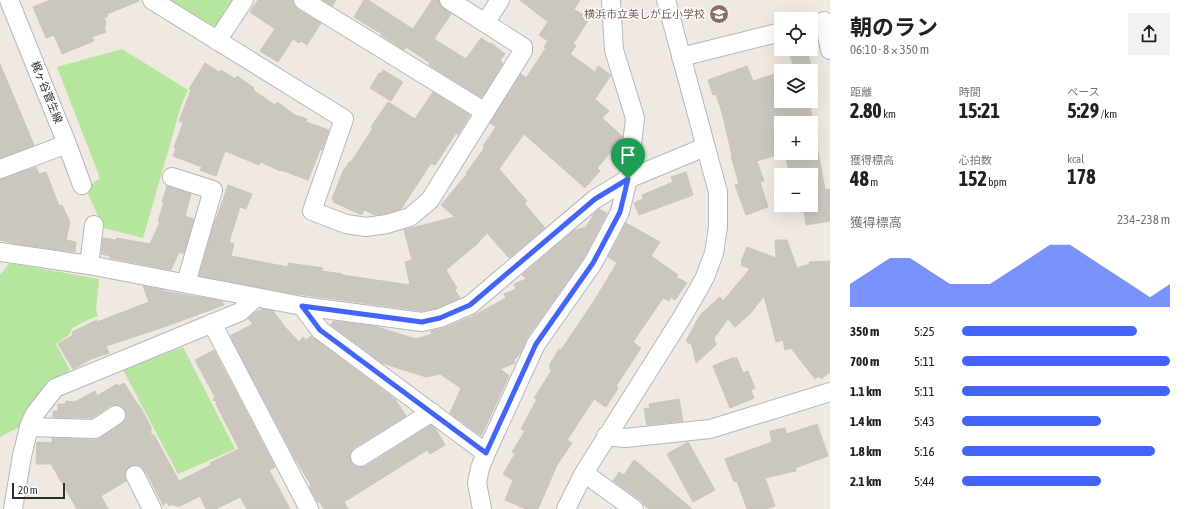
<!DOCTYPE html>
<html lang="ja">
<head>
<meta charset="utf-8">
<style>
	:root { --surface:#fff; --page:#f2f2f2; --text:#202124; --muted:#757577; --accent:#4264fb }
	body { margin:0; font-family:"Asap Condensed","Noto Sans JP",sans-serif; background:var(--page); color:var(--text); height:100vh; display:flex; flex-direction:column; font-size:15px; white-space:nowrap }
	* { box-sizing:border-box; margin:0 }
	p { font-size:13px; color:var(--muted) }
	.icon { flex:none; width:22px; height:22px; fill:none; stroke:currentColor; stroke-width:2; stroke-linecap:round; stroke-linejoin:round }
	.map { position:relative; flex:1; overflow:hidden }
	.side { display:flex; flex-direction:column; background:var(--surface); width:360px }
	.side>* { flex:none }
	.controls { position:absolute; left:774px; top:12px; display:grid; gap:8px }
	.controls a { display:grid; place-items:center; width:44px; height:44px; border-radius:0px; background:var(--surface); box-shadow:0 4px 16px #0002; font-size:20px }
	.scale { position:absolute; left:12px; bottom:10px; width:53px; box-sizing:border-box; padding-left:4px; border:2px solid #2e2e2e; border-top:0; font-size:11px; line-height:14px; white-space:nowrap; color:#2e2e2e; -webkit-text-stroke:3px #fff; paint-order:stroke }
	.pin { position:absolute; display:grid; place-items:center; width:34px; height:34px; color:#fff; margin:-41px -17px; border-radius:50% 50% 50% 0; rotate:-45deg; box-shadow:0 0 4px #0007 }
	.pin .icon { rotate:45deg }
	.round { display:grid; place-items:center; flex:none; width:42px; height:42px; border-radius:0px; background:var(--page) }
	.summary { display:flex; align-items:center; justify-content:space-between; height:68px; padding:0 20px }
	h1 { font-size:22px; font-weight:700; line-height:30px }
	.figures { display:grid; grid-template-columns:repeat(3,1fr); gap:6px; height:68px; padding:4px 20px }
	.figures div { display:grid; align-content:center }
	.figures b { font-size:20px; font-weight:700 }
	.figures small { font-size:11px; font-weight:400 }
	.figures p { font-size:11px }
	.chart { height:112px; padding:8px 20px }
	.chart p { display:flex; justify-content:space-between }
	.chart svg { width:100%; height:72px; margin-top:4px; fill:var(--accent); opacity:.7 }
	ul { padding:0 20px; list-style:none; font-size:13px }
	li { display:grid; grid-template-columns:64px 48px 1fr; align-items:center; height:30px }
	li i { height:10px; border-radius:5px; background:var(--accent) }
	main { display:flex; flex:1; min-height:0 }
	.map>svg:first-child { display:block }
	.green { fill:#b6e59e }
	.building { fill:#cbc7bf; stroke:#cbc5ba }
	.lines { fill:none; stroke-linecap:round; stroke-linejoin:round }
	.minor-casing { stroke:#b4b7c1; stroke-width:20 }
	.minor { stroke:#fff; stroke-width:18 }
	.route-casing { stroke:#fff; stroke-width:8 }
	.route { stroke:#4264fb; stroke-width:5 }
	.labels { text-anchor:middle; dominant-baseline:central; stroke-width:3; stroke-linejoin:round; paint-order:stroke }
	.education-label { font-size:11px; fill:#785e54; stroke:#fff; text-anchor:end }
	.street-label { font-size:11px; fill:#2e2e2e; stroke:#fff }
</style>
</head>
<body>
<main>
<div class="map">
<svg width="830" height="509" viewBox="0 0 830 509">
	<rect width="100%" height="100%" fill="#efe9e1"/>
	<path class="green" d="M165,0H234L219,24L210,28Z
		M122,49L188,90L182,103L143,238L104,228L85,188L100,178L57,67Z
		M10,263L99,279L96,310L98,316C88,319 81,324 72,328L70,334L56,344L70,370L54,379L29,408L19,427L0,437V275Z
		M183,347L235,449L178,474L123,370Z"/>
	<path class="building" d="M51,0H139V1L107,14L108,16L104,18L106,23L105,24L106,26L104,27L106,32L92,37L94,41L62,54L54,35L46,38L33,7Z
		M258,0H293L294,5L297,9L321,23L307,45L301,41L299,43L293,39L278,62L260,51L275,29L250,12Z
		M323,0H336L332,6Z
		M364,0H368L413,29L432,0H439L440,5L451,14L434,39L466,59L481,38L490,44L491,43L505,54L500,60L503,63L482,98L429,65L430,63L406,47L404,50L381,35L382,34L354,17Z
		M520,0H580L574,9L589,19L573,44L576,46L570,54L595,72L598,66L611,75L595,99L609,111L602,118L622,136V139L597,168L600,171L585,188L524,134L499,169L527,201L524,203L545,228L509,258L487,233L477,244L446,270L457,288L455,290L460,298L437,308L422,311L283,292L199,276L215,219L216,220L228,185L252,194L246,209L240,207L229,242L234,244L231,256L288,267V263L323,268L322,271L342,274V275L410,285L405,262L412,260L404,230L455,217L441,205L467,174L466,173L483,150L484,147L483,146L496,127L490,123L521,74L526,78L546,48L544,47L548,41L539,35L548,22Z
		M788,49H806L813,71H795Z
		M205,63L219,72L221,70L235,79L237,76L254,88L253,90L275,105L277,102L295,115L307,119L306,122L329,130L322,150H320L308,180L281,170L280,171L261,162L259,165L225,151L216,176L200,170L202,167L173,156L176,148L174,147L183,123L179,121L191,90L189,89Z
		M0,64L34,145L0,158Z
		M747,66L753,81L781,72V101H809L813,123H781V154L757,161L764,181L760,182L768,207L746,215L735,185L739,184L731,156H732L723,116L716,94L713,95L708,80Z
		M383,70L403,82L391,101L370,88L379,73L381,74Z
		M433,92L470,115L458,135L456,133L435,165L431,163L401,209L385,214L375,215L364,210L362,215L333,202L334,200L332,199L343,171L350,161L351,162L373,128L371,127L388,102L415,119Z
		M818,151L825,190L830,189V221L806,225L803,205H811V175H790L785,153H811V152Z
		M36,167L39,174L46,172L59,206L62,205L70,222L66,240L76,242L75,252L16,244L0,240V179Z
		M686,172L693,195L639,215L634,203L643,199L642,195L673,182L671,177Z
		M167,186L191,194L185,216L194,219L184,254L179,252L171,270L110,258V256L101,254L103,238L116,240L117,238L150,244L160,222L158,221L164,202H162Z
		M599,209L607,213L584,258L527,338L521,352L516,358L514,360L515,363L500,369L509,376L481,436L450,413L461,388L440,374L426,377L382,363L331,325L333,321L374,326L416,339L432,334L431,331L444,328L471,317L506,298L504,294L516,289L514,284L526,279L522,275L573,231L586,227L593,215Z
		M626,223L660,242L651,256L678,275L676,277L687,283L675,300L671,297L669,301L663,298L633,342L641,348L616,386L618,388L606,407L594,399L567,440L572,443L557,465L538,509H526L505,500L513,480L503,474L515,454L512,452L525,431L521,429L537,399L534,398L552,370L550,369V364L559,349L561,350L594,301L617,263L608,257Z
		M775,240H787L797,268L810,264L809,262L830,261V372L821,379L819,376L815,379L791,348L785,350L783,340L776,342L764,296L750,314L735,327L728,319L714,338L716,345L696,363L692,345L686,341L700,315L720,297L723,301L750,269L741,265L742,263L741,262L747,247L776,258Z
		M143,286L164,290L163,291L222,301L224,305L161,328L106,346L109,353L91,359L73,369L58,344L73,335L72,332L97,320V322L149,302Z
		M263,309L273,311L285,327L299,342L303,337L306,340L311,336L395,399L406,416L354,448L351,452L350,457L351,462L355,466L360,467L366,466L431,425L435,428L445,445L430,454L427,450L344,502L348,509H324L320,502L318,503L309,486L311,485L294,457L230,336L253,324L248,319L254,313Z
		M214,350L275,467L269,470L290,509H247L240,497L216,509H206L200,496L178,507L177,505L174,506L173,504L169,506L167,502L163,505L147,473L146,474L141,466L135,465L130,466L126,470L125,475L126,481L101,496L108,509H77L51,464H36L37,442L52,443V438L95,440L100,438L122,423L126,419V415L124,409L120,405H116L110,406L92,418L53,417V411H58V404H65L66,401L75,402L95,391L97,396L117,384L119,386L124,383L138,405H139L151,427V435H154L179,481L211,465L210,463L239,449L216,404L217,402L213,400L215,397L195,360Z
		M732,358H737L743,373L748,371L755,388L751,390L754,398L730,408L713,366Z
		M679,399L683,421L647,425L644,409L650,408L649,404Z
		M817,424L828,456L795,468L796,471L765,478L775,506L766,509H747L737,481L734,482L725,459L772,442L770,431L785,428L787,434Z
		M688,442L715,490L693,502L667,454Z
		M634,460L643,467L692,509H649L644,505L640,500L613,481L619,472L624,475Z"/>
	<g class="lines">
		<g class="minor-casing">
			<path id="minor" d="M9,0L67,144L82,185
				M152,0L344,119L312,211L346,224L366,227L387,224L410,217L430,200L523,51V47L449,0
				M303,0L485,112
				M824,21L830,50
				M485,23L500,0
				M217,41L244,0
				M681,57L781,32
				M0,169L67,144
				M172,177L213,190L186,283
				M0,252L89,265L302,306L422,322L440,318L470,305L595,199L628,179L705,147
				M89,265L94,225
				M302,306L320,330L486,453
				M212,323L309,509
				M29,427L95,429L116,415
				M606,436L625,438L710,429L830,392
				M360,457L432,412
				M584,473L634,509
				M135,475L152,509
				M13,509L22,456L29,427L34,415L55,388L240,312L256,297
				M482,509L477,483L480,468L486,453L536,344L593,263L620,212L628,179L635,118L614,50L611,0
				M566,509L584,473L681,319L698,290L705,277L714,253L718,227V192L666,0"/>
		</g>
		<use href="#minor" class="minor"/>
	</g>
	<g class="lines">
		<g class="route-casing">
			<path id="route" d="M628,179L620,212L593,263L536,344L486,453L320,330L302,306L422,322L440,318L470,305L595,199Z"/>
		</g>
		<use href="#route" class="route"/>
	</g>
	<defs>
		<g id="school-disc" transform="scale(1)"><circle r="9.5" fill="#8d6e63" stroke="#fff"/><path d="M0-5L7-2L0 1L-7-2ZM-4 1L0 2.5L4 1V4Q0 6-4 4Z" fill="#fff"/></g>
	</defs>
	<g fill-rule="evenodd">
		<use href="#school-disc" x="719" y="14"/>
	</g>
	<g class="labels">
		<g class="education-label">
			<text x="705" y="14">横浜市立美しが丘小学校</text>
		</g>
		<g class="street-label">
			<text transform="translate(47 92) rotate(68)">梶ヶ谷菅生線</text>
		</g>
	</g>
</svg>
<div class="controls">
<a><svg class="icon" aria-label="locate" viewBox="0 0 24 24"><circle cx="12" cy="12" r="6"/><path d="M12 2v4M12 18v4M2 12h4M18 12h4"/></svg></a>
<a><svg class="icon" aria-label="layers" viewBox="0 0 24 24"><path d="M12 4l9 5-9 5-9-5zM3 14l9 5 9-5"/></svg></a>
<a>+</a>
<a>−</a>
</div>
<div class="scale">20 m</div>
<div class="pin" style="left:628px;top:179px;background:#1e9e55"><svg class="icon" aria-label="arrive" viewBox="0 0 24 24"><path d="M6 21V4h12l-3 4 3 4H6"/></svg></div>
</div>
<section class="side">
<div class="summary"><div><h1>朝のラン</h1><p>06:10 · 8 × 350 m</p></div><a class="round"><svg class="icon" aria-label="share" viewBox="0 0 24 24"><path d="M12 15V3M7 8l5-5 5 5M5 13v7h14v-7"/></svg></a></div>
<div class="figures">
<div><p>距離</p><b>2.80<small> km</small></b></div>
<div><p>時間</p><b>15:21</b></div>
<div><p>ペース</p><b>5:29<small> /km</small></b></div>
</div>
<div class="figures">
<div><p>獲得標高</p><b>48<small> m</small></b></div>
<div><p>心拍数</p><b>152<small> bpm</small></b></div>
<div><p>kcal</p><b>178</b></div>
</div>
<div class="chart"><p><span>獲得標高</span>234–238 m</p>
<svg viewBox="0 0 160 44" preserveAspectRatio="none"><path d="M0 44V30L10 22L20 14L30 14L40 22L50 30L60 30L70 30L80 22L90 14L100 6L110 6L120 14L130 22L140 30L150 38L160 30V44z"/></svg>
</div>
<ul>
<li><b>350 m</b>5:25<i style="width:84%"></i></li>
<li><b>700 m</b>5:11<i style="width:100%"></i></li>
<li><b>1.1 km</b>5:11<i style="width:100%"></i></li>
<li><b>1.4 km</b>5:43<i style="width:67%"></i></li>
<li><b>1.8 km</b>5:16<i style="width:93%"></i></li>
<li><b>2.1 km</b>5:44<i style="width:67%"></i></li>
</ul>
</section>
</main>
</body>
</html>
